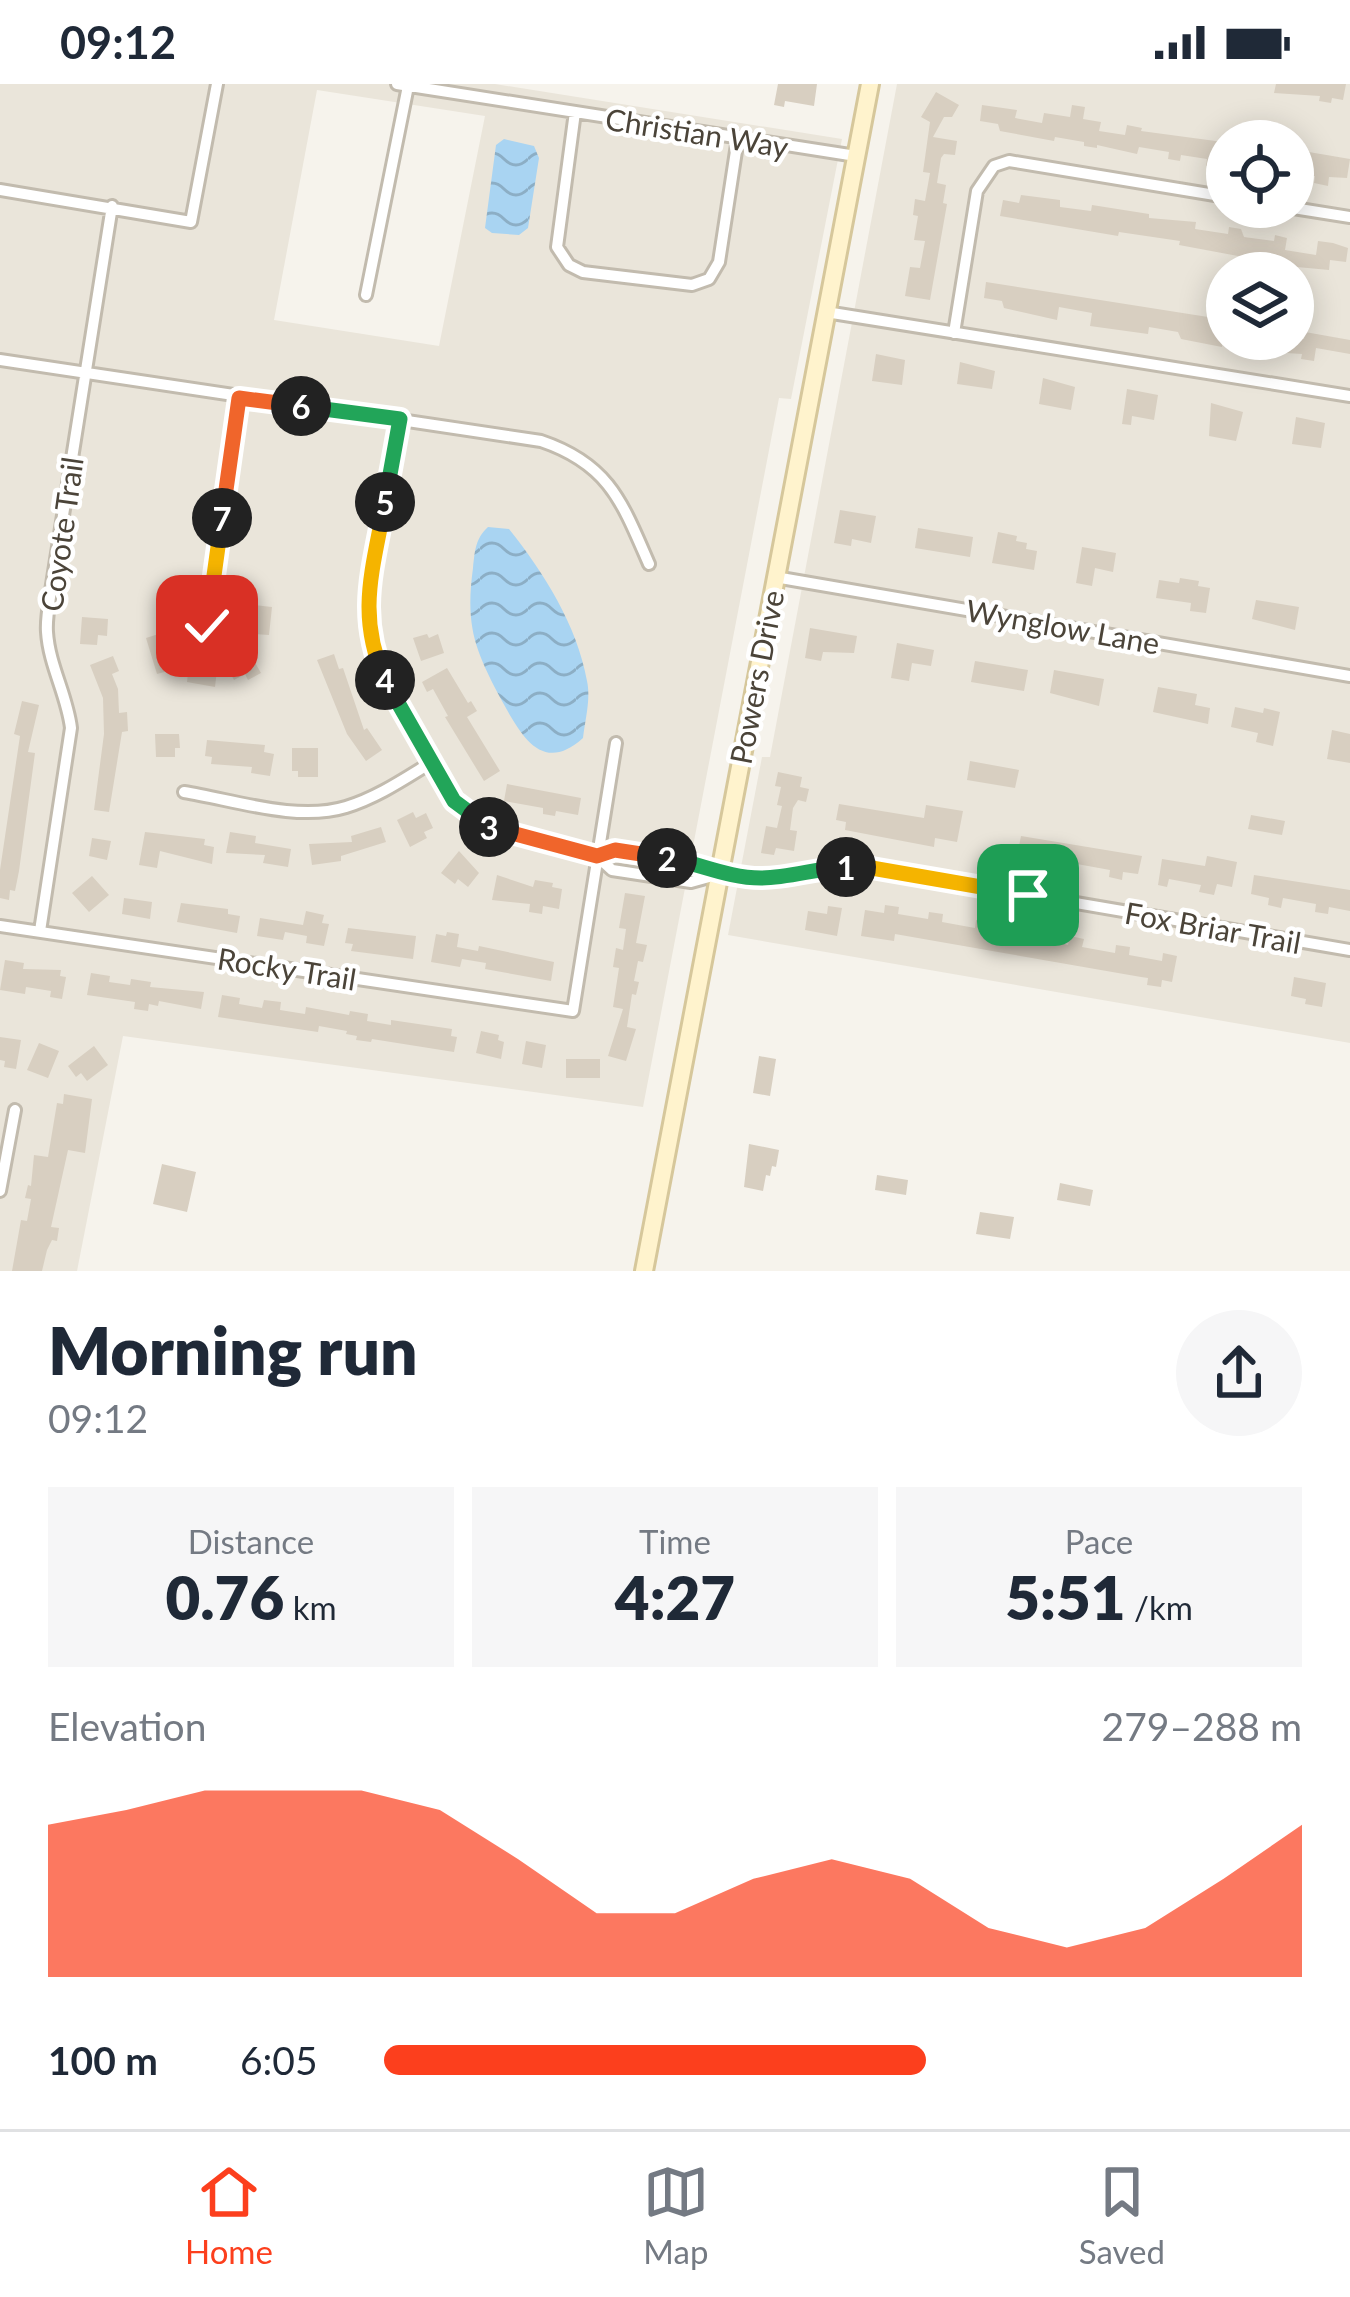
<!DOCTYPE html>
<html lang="en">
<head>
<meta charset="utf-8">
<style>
	:root { --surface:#fff; --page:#f6f6f7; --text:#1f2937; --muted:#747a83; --line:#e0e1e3; --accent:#fc3f1d }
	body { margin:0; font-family:Lato,sans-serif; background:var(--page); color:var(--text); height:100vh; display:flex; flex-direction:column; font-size:45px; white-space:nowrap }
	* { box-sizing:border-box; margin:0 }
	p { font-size:39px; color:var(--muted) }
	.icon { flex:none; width:66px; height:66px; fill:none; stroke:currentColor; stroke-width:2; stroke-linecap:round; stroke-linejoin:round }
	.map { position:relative; height:1187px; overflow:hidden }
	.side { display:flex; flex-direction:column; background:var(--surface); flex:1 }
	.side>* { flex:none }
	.fabs { position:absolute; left:1206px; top:36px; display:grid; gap:24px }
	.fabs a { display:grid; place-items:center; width:108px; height:108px; border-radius:50%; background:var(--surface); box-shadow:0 6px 30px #0003; font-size:60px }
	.pin { position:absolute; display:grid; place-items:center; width:102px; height:102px; color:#fff; margin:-51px; border-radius:24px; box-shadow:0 6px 18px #0006 }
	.km { position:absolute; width:60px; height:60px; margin:-30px; border-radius:50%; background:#222; color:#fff; font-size:33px; line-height:60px; text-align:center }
	.round { display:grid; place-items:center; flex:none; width:126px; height:126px; border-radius:63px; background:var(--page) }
	.overview { display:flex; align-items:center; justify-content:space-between; height:204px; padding:0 48px }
	h1 { font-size:66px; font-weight:800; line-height:90px }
	.metrics { display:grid; grid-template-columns:repeat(3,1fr); gap:18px; height:204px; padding:12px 48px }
	.metrics div { display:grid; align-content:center; border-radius:0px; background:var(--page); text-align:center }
	.metrics b { font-size:60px; font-weight:800 }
	.metrics small { font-size:33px; font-weight:400 }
	.metrics p { font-size:33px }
	.chart { height:336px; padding:24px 48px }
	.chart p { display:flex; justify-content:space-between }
	.chart svg { width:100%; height:216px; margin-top:12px; fill:var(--accent); opacity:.7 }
	ul { padding:0 48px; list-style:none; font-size:39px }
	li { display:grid; grid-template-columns:192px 144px 1fr; align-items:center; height:90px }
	li i { height:30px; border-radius:15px; background:var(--accent) }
	.status { display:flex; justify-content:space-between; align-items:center; height:84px; padding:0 60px; background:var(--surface); direction:ltr }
	.status svg { height:33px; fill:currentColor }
	.menu { display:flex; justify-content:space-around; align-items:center; height:168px; border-top:3px solid var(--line); background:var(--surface); font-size:33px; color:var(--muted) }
	.menu a { display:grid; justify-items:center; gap:6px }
	.menu .selected { color:var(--accent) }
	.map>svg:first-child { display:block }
	.residential { fill:#eae5da; fill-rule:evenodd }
	.water { fill:url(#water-waves) }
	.building { fill:#d8cfc1 }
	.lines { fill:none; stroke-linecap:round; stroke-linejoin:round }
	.street-casing { stroke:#c2bbae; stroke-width:16 }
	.secondary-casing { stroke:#d6c79b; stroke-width:22 }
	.street { stroke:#fff; stroke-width:10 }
	.secondary { stroke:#fff3cd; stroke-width:16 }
	.split-1-casing { stroke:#fff; stroke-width:24 }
	.split-2-casing { stroke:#fff; stroke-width:24 }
	.split-3-casing { stroke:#fff; stroke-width:24 }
	.split-4-casing { stroke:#fff; stroke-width:24 }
	.split-5-casing { stroke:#fff; stroke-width:24 }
	.split-6-casing { stroke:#fff; stroke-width:24 }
	.split-7-casing { stroke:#fff; stroke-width:24 }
	.split-8-casing { stroke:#fff; stroke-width:24 }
	.split-1 { stroke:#f5b400; stroke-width:15 }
	.split-2 { stroke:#22a559; stroke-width:15 }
	.split-3 { stroke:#f0652b; stroke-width:15 }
	.split-4 { stroke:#22a559; stroke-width:15 }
	.split-5 { stroke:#f5b400; stroke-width:15 }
	.split-6 { stroke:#22a559; stroke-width:15 }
	.split-7 { stroke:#f0652b; stroke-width:15 }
	.split-8 { stroke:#f5b400; stroke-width:15 }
	.labels { text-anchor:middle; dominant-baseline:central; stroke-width:9; stroke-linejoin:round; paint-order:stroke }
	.street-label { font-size:30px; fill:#4b4439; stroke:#fff }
</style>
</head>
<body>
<div class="status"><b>09:12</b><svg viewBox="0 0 49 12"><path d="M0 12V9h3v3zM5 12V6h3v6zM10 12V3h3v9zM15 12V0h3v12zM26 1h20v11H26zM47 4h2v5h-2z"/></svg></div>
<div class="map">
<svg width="1350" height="1187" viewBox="0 0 1350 1187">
	<defs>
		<pattern id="water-waves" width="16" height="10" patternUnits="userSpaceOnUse" patternTransform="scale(3)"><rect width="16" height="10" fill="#a9d4f2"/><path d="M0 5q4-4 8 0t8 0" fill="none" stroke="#8caec5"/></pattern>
	</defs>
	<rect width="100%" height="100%" fill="#f6f3ec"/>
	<path class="residential" d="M0,0H495L842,55L791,315L779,314L643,1023L123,952L77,1187H0ZM317,6L485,32L439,262L274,236Z
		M897,0H1350V959L728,851L762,673H770ZM1227,57H1293V123H1227ZM1227,189H1293V255H1227Z"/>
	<path class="water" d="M504,55L534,62L539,74L528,144L519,151L492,149L485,144L496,61Z
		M488,443L509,445C544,489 577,541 587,597C591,615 585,636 583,654C542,691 521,651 502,617C475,566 465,543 473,484C475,467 475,455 488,443Z"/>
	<path class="building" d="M778,0H817L814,22L785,17L784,23L774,21Z
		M1276,0H1346L1343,16L1332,14L1331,19L1319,17L1320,12L1274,9Z
		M936,8L959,21L952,33H944L933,53L957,57L955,71L944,70L941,74L937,99L946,101L943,119L947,120L930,216L905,212L910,183L920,184L925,157L914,156L918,132L913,131L915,115L925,117L930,89L923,88L930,38L921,33Z
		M982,21L1017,26L1015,34L1042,39L1044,29L1070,33L1072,21L1085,23L1083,35L1101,38L1099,47L1125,51L1127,41L1142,44L1141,47L1223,58L1219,84L1206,82L1207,75L1181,71L1180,77L1168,75L1169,68L1139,63L1137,70L1097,61V64L1084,62V58L1055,53L1054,57L1000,47L998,40L980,37Z
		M1293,57L1304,58L1303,67L1350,75L1347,94L1329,93L1328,102L1314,99L1315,92H1293Z
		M1021,111L1060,116V123L1091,127L1092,121L1149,130V134L1196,138L1195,145L1228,150L1229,143L1241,145L1244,153L1274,157L1275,151L1287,154L1285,166L1316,171L1318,157L1333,159L1348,164L1346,178L1330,176L1329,186L1297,183L1179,161L1180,157L1119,148L1118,152L1000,132L1003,116L1019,119Z
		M986,198L1227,236V256L1223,255L1222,263L1181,255L1178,248L1149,243L1148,250L1090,242L1092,229L1059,223L1057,236L1004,224L1002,217L984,214Z
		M1305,248L1350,256V270L1316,264L1314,277L1301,275L1302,270L1253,267L1254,255H1304Z
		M876,270L905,276L902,301L872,297Z
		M960,278L995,287L992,305L957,300Z
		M1043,294L1075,303L1071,326L1039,320Z
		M1127,305L1158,311L1154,336L1132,332L1131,341L1122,340Z
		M1211,319L1243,328L1236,357L1209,352Z
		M1296,333L1325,339L1321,364L1292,360Z
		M840,426L876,432L871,459L852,455L851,462L834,459Z
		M918,444L973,453L970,473L915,464Z
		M998,448L1017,452L1016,457L1027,459L1026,465L1037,467L1034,486L992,479Z
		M1082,463L1116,469L1113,488L1095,484L1092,502L1076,499Z
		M1180,494L1199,497L1198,502L1210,504L1206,529L1190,527L1191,519L1156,514L1159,496L1179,499Z
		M1256,516L1299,523L1295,546L1252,535Z
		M254,521L272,523L269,551L252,550Z
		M82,533L108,535L107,552L98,551L97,561L80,560Z
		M810,544L857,552L854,569L823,568L821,577L805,574Z
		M168,547L179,584L157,590L146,554Z
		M427,550L429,554L438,550L444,569L421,577L413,554Z
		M897,559L934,566L931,582L912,579L909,597L891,594Z
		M249,568L261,589L248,596L245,590L234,596L226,581Z
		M334,570L339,585L343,584L364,646L367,644L382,666L366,677L347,650L317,576Z
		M113,572L119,587L112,590L118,605L119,629L127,628L128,647L122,648L109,728L94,726L104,650L103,614L90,581Z
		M975,577L1028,586L1024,607L971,598Z
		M189,581L217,586L215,603L187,598Z
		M447,584L468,619L471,617L477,627L467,633L500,687L484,697L445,633L448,632L433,605L427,608L422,598Z
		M1054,586L1104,595L1099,622L1050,609Z
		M1158,603L1197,610L1195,621L1210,624L1208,640L1153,628Z
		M22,617L39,621L28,668L35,669L19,787L15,807L10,806L9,816L0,814V786L20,652L14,650Z
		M1235,623L1263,629L1264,624L1280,628L1273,662L1256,658L1258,649L1231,643Z
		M1332,646L1350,650V679L1327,675Z
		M155,650H179L180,664H175V673H156Z
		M207,656L265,661L264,668L274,670L270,692L251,689L252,683L211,680L212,673L205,672Z
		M292,664H318V693H298V687H292Z
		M970,677L1019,686L1015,704L967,696Z
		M778,688L802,693L800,703L809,705L806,718L798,716L793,724L790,746L797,747L794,767L776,764L774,771L761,769L766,742L777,744L782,722L777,721L781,703L775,702Z
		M507,700L581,714L578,731L556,727L555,732L543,730V724L504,717Z
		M839,720L924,734L926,721L963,727L957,758L935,754L934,763L845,746L846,738L836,736Z
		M413,728L416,734L426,729L433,744L424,748L427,754L410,763L397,736Z
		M1251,731L1285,737L1282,751L1248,745Z
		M381,743L386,758L341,772V777L312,781L309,760L352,758L351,752Z
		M145,748L205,755L204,761L214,763L212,780L160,767L157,784L139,781Z
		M230,748L256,752L255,759L291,765L288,783L263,779L265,771L226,769Z
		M1021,752L1142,772L1138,790L1123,788L1122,796L1109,793L1110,786L1077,780L1076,787L1016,777Z
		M92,754L111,757L107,776L89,772Z
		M459,767L479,789L468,803L458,795L455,800L441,789Z
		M1207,772L1237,778L1232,803L1217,800L1214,811L1199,808L1201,801L1169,795L1167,803L1158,801L1162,775L1205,782Z
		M497,791L533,803L535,796L553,799L552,803L562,805L559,825L543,822L542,830L529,828L530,820L492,816Z
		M1254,791L1350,806V827L1329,823L1328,830L1315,828L1316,820L1283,814L1281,824L1268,821L1269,814L1251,810Z
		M92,792L109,811L89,828L72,809Z
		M625,809L645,812L636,859L647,861L643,878L638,877L634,897L639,898L636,911L632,910L627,943L636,945L626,977L608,972L623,925L613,923L619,884L613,883L616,864L623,866L626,845L619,844Z
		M124,814L152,818L150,835L122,830Z
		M181,819L228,825V830L240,832L237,849L177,838Z
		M885,821L899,823L898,830L928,835L929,828L943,830L942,838L975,844L976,836L990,839L1068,861L1070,852L1084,855L1082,863L1115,869L1116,861L1130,863L1129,871L1162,877L1163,869L1177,872L1172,898L1162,896L1161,903L1147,901L1148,894L1141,893L895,850L894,857L861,852L865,826L884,829Z
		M828,822L842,824L837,852L805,846L808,827L827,830Z
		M306,827L324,831L322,839L329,840L324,862L306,859L307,852L285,848L283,856L257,852L260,834L303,841Z
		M348,844L416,852L413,875L351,867L353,860L345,859Z
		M447,848L459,850L457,863L478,867L479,862L554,878L551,897L485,885L486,879L462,875L460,883L431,878L436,850L446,852Z
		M5,876L24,879L23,885L61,886L60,892L66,893L62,915L50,913L51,907L26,903L25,910L0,906Z
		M91,889L110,892L109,898L130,901L131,895L151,898L150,903L204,908L201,925L159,917L158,922L149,920L148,927L134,925L135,918L87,911Z
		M1294,893L1326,899L1322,923L1305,920L1306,915L1291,912Z
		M222,911L240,914L239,920L262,924L264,916L281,918L280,926L305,930L306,923L349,931L350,927L368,930L367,937L391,941V936L452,945L451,952L457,953L454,968L372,955L371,958L356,956L357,952L346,950L347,947L319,942L318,948L218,933Z
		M481,947L499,951L498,956L504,958L501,975L476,969Z
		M0,953L21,956L16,985L4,983L5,977L0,976Z
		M526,957L546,961L542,984L522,980Z
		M39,959L59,967L48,994L27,986Z
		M94,962L108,981L87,997L81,989L76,993L68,982Z
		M759,972L776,975L770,1012L753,1009Z
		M566,975H600V994H566Z
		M64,1010L92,1015L85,1069L68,1066L51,1143L59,1144L57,1157L52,1156L47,1166L42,1187H12L21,1136L27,1137L31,1115L25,1114L28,1101L31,1102L34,1071L48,1073L57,1019L63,1020Z
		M749,1060L779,1066L776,1083L772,1082L770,1092L766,1091L763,1107L744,1103Z
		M162,1080L196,1088L187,1128L153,1120Z
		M877,1091L908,1096L906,1111L875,1106Z
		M1060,1099L1093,1106L1090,1122L1057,1116Z
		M980,1128L1014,1133L1010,1155L976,1150Z"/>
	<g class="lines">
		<g class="street-casing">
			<path id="street" d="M397,0L856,72
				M575,28L557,163L569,181L583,188L692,201L709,195L719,178L738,54
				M0,106L191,138L217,0
				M1287,123L1350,133
				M366,211L408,2
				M826,228L1350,312
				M954,249L977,107L994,82L1009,77L1227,113
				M0,276L541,357C609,380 622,418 649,480
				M399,335L367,528L371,563L454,717L482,741L597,772L612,786L691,798L720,790
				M775,493L1350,592
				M207,542L239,314
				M184,708C234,716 297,738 346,723C378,713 404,695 432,678
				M597,772C625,762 671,770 699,780C708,784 716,789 725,790C773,798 819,784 866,783L1350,866
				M0,842L573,927L616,659
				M40,847L71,644C67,611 49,581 47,548C46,535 49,520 51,507L112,122
				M0,1107L15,1026"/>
		</g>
		<g class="secondary-casing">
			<path id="secondary" d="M644,1187L870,0"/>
		</g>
		<use href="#street" class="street"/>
		<use href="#secondary" class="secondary"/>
	</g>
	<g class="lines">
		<g class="split-1-casing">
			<path id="split-1" d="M846,783H866L1028,811"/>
		</g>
		<g class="split-2-casing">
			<path id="split-2" d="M667,774C699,779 727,794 761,794C790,794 817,784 846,783"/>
		</g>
		<g class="split-3-casing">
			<path id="split-3" d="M489,743L597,772L615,766L667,774"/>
		</g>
		<g class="split-4-casing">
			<path id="split-4" d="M385,596L454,717L489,743"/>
		</g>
		<g class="split-5-casing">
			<path id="split-5" d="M385,418C373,486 356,530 385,596"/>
		</g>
		<g class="split-6-casing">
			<path id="split-6" d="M301,322L400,335L385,418"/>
		</g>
		<g class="split-7-casing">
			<path id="split-7" d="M222,434L239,314L301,322"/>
		</g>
		<g class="split-8-casing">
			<path id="split-8" d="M207,542L222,434"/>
		</g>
		<use href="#split-1" class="split-1"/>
		<use href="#split-2" class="split-2"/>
		<use href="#split-3" class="split-3"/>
		<use href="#split-4" class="split-4"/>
		<use href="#split-5" class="split-5"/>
		<use href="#split-6" class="split-6"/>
		<use href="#split-7" class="split-7"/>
		<use href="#split-8" class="split-8"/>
	</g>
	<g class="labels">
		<g class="street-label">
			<text transform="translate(697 48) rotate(9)">Christian Way</text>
			<text transform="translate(61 450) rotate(-82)">Coyote Trail</text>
			<text transform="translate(1063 542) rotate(10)">Wynglow Lane</text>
			<text transform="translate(756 593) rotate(-79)">Powers Drive</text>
			<text transform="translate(1213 843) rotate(10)">Fox Briar Trail</text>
			<text transform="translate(287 884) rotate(9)">Rocky Trail</text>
		</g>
	</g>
</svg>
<div class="fabs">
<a><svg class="icon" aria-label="locate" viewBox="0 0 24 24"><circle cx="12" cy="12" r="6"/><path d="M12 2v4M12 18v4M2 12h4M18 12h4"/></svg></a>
<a><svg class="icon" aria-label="layers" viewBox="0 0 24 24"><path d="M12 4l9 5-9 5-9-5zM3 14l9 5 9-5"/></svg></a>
</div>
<div class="pin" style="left:1028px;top:811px;background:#1e9e55"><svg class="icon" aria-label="arrive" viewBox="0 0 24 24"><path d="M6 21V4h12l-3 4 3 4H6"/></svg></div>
<div class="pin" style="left:207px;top:542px;background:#d93025"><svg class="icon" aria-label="check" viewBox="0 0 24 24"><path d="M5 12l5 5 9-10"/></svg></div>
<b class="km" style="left:846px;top:783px">1</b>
<b class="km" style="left:667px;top:774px">2</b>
<b class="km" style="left:489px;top:743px">3</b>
<b class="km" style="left:385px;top:596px">4</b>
<b class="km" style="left:385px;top:418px">5</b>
<b class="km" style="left:301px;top:322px">6</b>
<b class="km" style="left:222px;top:434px">7</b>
</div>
<section class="side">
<div class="overview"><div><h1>Morning run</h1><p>09:12</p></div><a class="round"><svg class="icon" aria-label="share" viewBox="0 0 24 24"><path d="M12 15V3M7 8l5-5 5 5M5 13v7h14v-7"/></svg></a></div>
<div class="metrics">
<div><p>Distance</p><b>0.76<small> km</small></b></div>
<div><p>Time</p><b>4:27</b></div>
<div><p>Pace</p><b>5:51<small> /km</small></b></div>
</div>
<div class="chart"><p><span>Elevation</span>279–288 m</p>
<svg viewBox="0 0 160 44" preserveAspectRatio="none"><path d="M0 44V13L10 10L20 6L30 6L40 6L50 10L60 20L70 31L80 31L90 24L100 20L110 24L120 34L130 38L140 34L150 24L160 13V44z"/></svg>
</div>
<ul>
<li><b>100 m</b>6:05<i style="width:59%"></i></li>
</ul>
</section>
<nav class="menu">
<a class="selected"><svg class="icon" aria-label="home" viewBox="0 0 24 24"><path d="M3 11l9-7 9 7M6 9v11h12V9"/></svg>Home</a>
<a><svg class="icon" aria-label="map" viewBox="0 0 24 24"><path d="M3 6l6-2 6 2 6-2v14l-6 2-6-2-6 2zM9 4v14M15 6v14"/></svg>Map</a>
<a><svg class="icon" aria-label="saved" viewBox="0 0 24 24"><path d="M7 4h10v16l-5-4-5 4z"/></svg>Saved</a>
</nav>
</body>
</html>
